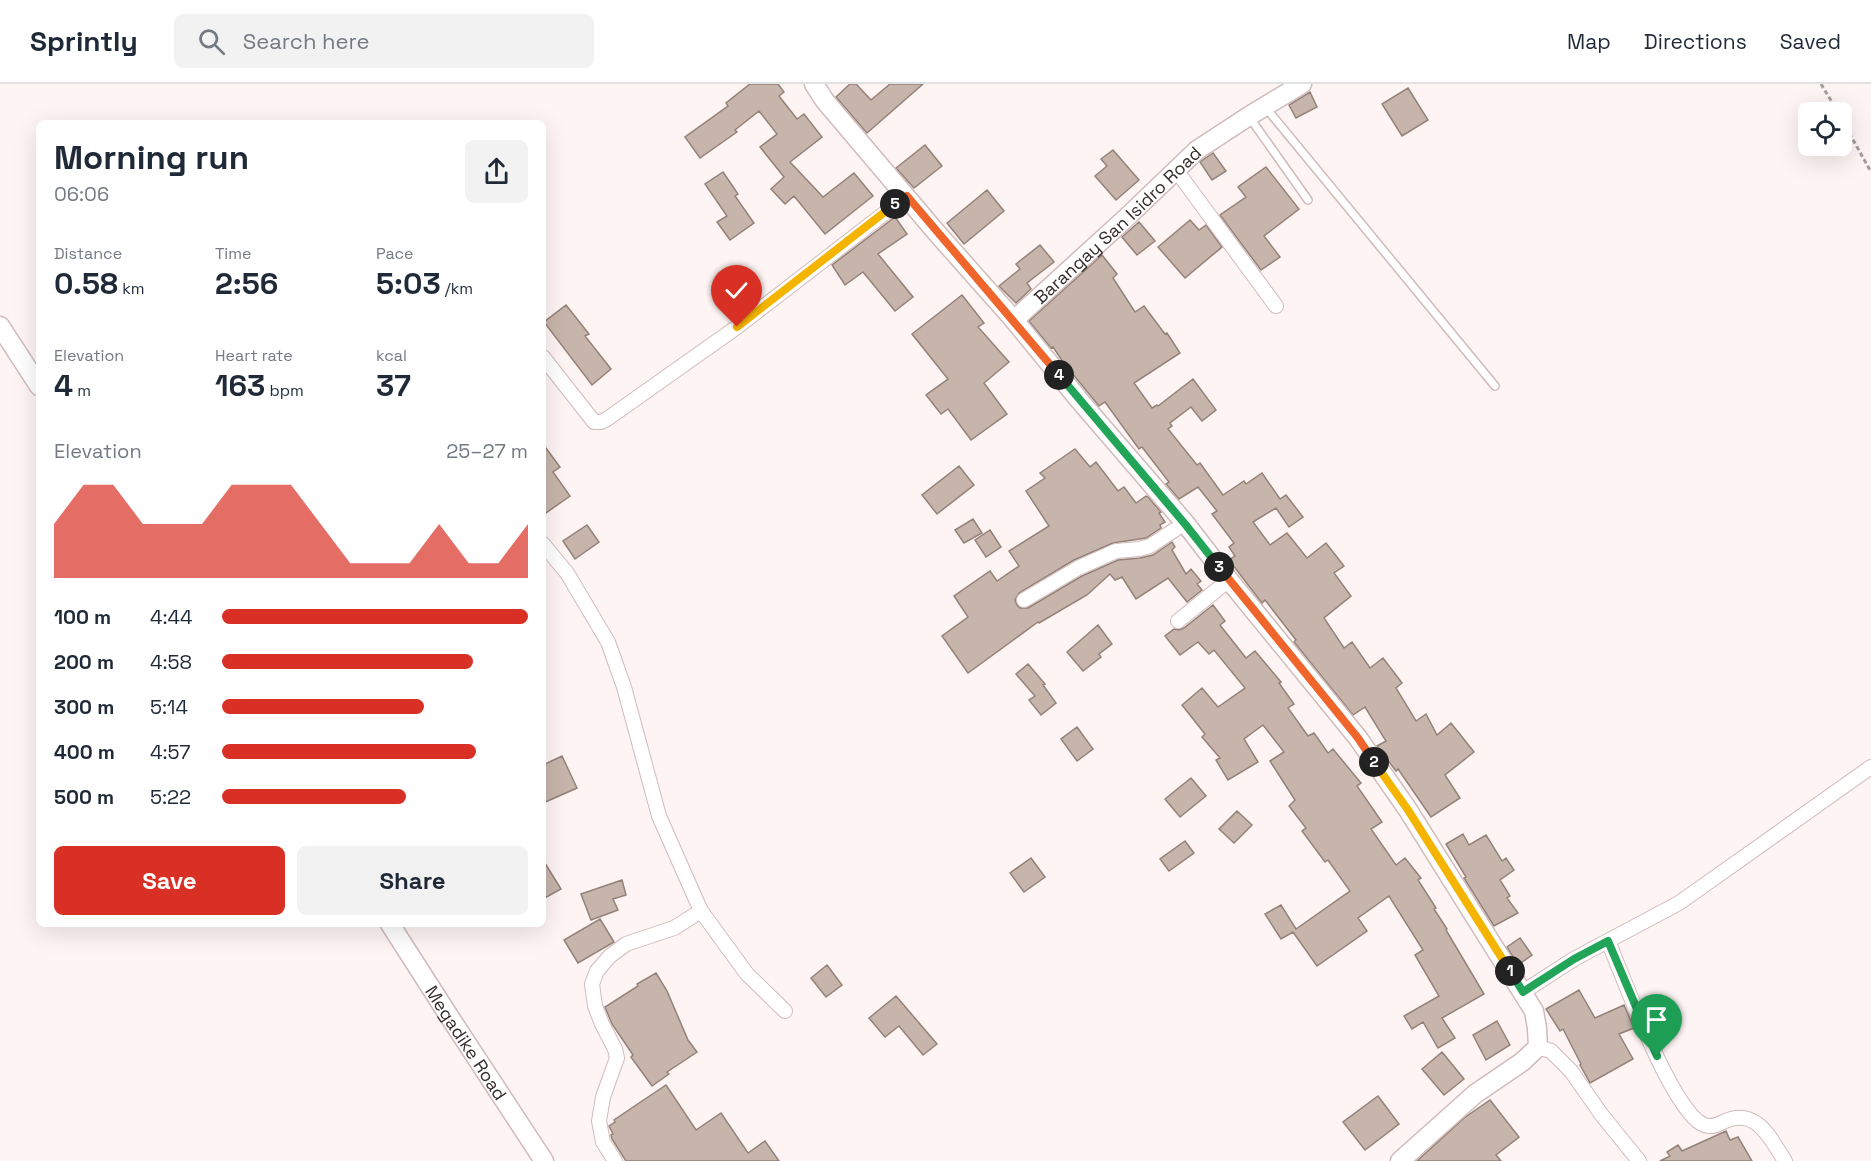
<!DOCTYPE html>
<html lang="en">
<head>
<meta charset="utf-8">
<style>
	:root { --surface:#fff; --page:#f2f2f3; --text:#1f2937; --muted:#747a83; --line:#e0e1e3; --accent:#d93025 }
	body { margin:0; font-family:"Space Grotesk",sans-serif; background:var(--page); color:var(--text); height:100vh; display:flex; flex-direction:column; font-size:22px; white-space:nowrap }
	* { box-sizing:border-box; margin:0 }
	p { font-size:20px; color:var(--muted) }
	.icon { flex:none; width:33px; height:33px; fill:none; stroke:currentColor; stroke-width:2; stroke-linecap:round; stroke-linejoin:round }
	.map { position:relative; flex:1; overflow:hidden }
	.details { position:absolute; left:36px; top:36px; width:510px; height:807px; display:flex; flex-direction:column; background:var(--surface); border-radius:9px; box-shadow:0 6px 24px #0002 }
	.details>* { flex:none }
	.fabs { position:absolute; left:1798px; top:18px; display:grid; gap:12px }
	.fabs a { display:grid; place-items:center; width:54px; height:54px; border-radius:9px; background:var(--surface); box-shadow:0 6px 24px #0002; font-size:30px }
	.pin { position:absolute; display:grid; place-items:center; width:51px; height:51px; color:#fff; margin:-62px -26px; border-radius:50% 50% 50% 0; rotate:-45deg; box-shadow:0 0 6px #0007 }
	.pin .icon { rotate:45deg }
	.km { position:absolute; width:30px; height:30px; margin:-15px; border-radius:50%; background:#222; color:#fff; font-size:16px; line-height:30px; text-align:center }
	.round { display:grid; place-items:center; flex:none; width:63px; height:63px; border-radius:9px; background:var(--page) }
	.headline { display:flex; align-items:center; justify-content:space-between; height:102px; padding:0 18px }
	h1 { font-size:33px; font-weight:600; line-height:45px }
	.metrics { display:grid; grid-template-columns:repeat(3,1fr); gap:9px; height:102px; padding:6px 18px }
	.metrics div { display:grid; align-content:center }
	.metrics b { font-size:30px; font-weight:600 }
	.metrics small { font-size:16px; font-weight:400 }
	.metrics p { font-size:16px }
	.chart { height:168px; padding:12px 18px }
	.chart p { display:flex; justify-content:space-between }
	.chart svg { width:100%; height:108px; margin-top:6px; fill:var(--accent); opacity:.7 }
	.primary-button { display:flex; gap:12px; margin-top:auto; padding:12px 18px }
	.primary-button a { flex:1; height:69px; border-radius:9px; background:var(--accent); color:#fff; font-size:24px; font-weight:600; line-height:69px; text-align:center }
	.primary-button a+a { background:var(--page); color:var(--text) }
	ul { padding:0 18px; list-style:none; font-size:20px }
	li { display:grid; grid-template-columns:96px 72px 1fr; align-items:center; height:45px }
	li i { height:15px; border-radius:8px; background:var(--accent) }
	header { display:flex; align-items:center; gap:36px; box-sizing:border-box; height:84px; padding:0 30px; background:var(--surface); border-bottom:2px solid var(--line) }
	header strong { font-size:28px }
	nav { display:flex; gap:33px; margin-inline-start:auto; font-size:21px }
	.search { width:420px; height:54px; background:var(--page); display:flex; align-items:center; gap:15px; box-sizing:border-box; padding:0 21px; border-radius:9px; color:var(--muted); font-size:22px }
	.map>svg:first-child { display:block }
	.building { fill:#c7b5ab; stroke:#948279; stroke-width:1.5 }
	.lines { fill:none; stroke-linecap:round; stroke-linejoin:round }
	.lane-casing { stroke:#d1bbba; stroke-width:10 }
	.street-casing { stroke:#d1bbba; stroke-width:16 }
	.secondary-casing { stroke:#d1bbba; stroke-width:21 }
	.path { stroke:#a59c9c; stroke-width:3; stroke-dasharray:4.5 3; stroke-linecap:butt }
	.lane { stroke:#fff; stroke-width:7 }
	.street { stroke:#fff; stroke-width:14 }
	.secondary { stroke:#fff; stroke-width:18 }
	.split-1-casing { stroke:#fff; stroke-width:12 }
	.split-2-casing { stroke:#fff; stroke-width:12 }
	.split-3-casing { stroke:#fff; stroke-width:12 }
	.split-4-casing { stroke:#fff; stroke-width:12 }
	.split-5-casing { stroke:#fff; stroke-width:12 }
	.split-6-casing { stroke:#fff; stroke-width:12 }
	.split-1 { stroke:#22a559; stroke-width:8 }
	.split-2 { stroke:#f5b400; stroke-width:8 }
	.split-3 { stroke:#f0652b; stroke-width:8 }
	.split-4 { stroke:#22a559; stroke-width:8 }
	.split-5 { stroke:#f0652b; stroke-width:8 }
	.split-6 { stroke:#f5b400; stroke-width:8 }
	.labels { text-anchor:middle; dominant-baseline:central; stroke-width:4.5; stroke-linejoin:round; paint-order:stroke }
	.street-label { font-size:18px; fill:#352d2c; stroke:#fef4f4 }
</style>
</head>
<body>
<header>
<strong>Sprintly</strong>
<div class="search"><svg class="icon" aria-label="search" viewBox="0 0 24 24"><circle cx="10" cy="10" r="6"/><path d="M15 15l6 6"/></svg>Search here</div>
<nav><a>Map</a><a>Directions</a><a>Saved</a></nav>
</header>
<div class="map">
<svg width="1871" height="1077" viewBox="0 0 1871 1077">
	<rect width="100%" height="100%" fill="#fef4f4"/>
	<path class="building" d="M750,0H778L784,8L779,12L797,35L804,30L822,53L790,78L823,113L854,89L873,112L825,150L794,112L785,120L771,105L784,93L760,63L777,50L759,27L735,46L737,48L700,74L685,53L728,22L726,19Z
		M850,0H856L871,16L890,0H923L867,49L836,13Z
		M1408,4L1428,36L1402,52L1382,20Z
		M1310,8L1317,23L1296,34L1289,21Z
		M925,61L942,82L914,104L896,84Z
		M1113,66L1139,96L1116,116L1095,92L1107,82L1101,75Z
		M1213,69L1226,87L1212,96L1200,78Z
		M1266,83L1299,125L1264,152L1280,173L1261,186L1220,131L1246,113L1238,103Z
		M723,88L738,110L735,112L754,139L730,156L717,138L727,132L705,100Z
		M987,106L1004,127L964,160L947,139Z
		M895,133L907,150L878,170L913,213L895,227L863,188L845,201L832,181Z
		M1190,136L1199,146L1206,141L1222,163L1185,194L1158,163Z
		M1139,138L1155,157L1137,171L1122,153Z
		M1040,161L1054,178L1027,199L1031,205L1016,219L999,202L1020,185L1016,180Z
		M1102,171L1117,190L1113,194L1135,228L1144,222L1165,250L1167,249L1180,269L1134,299L1152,324L1157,321L1158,322L1193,295L1216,326L1202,337L1191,323L1170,339L1172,342L1168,345L1197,381L1200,379L1223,411L1244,397L1246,400L1262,389L1280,415L1286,411L1303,433L1289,443L1276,424L1253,438L1270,461L1287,449L1307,474L1326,459L1344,482L1334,489L1351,512L1324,534L1344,564L1352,558L1370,584L1383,574L1402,599L1396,604L1416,637L1426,630L1437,651L1451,639L1474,668L1445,691L1460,714L1431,733L1398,685L1396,687L1377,662L1386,657L1365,623L1353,631L1294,558L1296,556L1265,516L1262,519L1229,476L1235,472L1229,463L1234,459L1212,430L1217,427L1198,403L1179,415L1166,400L1169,398L1142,363L1139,365L1105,318L1099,322L1063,278L1053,263L1051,264L1029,237Z
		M962,211L984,239L978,243L1009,278L984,299L1007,330L971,356L948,325L941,330L926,311L948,295L912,250Z
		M566,221L589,250L585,252L611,285L592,301L544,238Z
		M543,360L560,383L553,388L570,412L543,431Z
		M1075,365L1090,383L1096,378L1118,407L1124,403L1136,419L1146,412L1148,413L1161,428L1159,429L1165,438L1160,441L1161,444L1146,454L1113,459L1074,476L1019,509L1015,516L1017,521L1020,524H1028L1082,492L1118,476L1140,474L1153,471L1172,458L1175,463L1172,466L1186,490L1191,485L1201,497L1197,500L1202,506L1187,518L1168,494L1136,515L1122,493L1115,496L1110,490L1087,511L1039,539L1038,538L968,589L942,552L968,533L954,512L990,487L997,497L1019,482L1009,467L1049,442L1026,407L1045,394L1040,389Z
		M959,382L974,401L937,430L922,411Z
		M973,435L982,449L964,459L955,446Z
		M587,441L599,458L575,475L563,457Z
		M990,446L1001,463L986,473L975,456Z
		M1213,521L1225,537L1220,541L1246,574L1255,567L1281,598L1279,599L1294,620L1288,624L1308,652L1314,649L1328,669L1333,665L1361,699L1357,702L1382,738L1371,745L1396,781L1405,774L1421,794L1418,796L1436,824L1434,825L1447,845L1446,846L1484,910L1442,934L1455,954L1438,964L1423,938L1412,945L1404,932L1439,912L1415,871L1423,866L1389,812L1358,834L1367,847L1317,882L1293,848L1281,855L1265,830L1281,821L1296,845L1350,807L1328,776L1325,778L1302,747L1306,744L1289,722L1295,716L1270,677L1284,668L1263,641L1244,655L1258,678L1228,696L1216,676L1220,674L1202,653L1205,650L1182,621L1202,604L1218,623L1245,604L1214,566L1209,570L1198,558L1180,571L1165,552L1174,545L1179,546L1184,544Z
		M1098,541L1112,560L1099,570L1101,573L1083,587L1067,568Z
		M1028,580L1045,600L1043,601L1056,619L1041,631L1029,616L1035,612L1016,590Z
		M1077,643L1093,665L1077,677L1061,655Z
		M562,672L577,704L543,719V681Z
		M1191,694L1206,712L1180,733L1165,715Z
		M1237,727L1252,741L1234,759L1219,745Z
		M1463,750L1469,761L1486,751L1502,777L1506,774L1514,786L1500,796L1510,812L1507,814L1518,829L1494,842L1464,794L1466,793L1446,760Z
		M1185,757L1194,769L1169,787L1160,775Z
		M1031,774L1045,793L1024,808L1010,789Z
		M543,776L561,805L543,815Z
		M622,796L626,811L613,815L618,826L591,836L581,810Z
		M600,835L614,858L578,879L564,856Z
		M1520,854L1532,871L1518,881L1507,863Z
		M827,881L842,901L826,913L811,894Z
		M656,889L667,907L688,956L697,968L667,988L669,990L652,1002L631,973L633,971L612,940L605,923L638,902L637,900Z
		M1579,906L1595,934L1624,921L1634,944L1619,950L1633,975L1590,999L1580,981L1581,980L1563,945L1560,947L1546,925Z
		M896,912L937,960L923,971L899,942L885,953L869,934Z
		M1497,937L1510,961L1486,976L1473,951Z
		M1442,968L1464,995L1444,1011L1422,985Z
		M666,1001L696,1046L721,1029L748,1069L765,1057L779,1077H626L612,1055L611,1051L613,1050L609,1042L615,1038L614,1036Z
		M1378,1012L1399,1040L1365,1066L1343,1038Z
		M1490,1016L1519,1053L1496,1071L1501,1077H1417L1464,1034Z
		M1726,1047L1730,1056L1738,1053L1752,1077H1660L1670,1072L1667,1068L1678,1061L1682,1067Z"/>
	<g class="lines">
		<g class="lane-casing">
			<path id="lane" d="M1266,24L1495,302
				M1250,34L1308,116"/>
		</g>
		<g class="street-casing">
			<path id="street" d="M1176,86L1276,222
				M543,273L594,338H601L607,335L737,243L907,112
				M543,460L567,489L608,558L624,603L659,732L701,827L747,890L785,927
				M1024,516L1078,484L1116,467L1139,465L1150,462L1185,439
				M1178,537L1229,496
				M1608,857C1624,895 1670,1022 1702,1040C1709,1044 1716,1042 1723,1038C1756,1022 1770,1054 1785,1077
				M1523,908L1574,875L1679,819L1871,683
				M1538,963L1551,967L1571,987L1601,1030L1639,1077
				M615,1077L603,1058L599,1037L603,1013L617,974L615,965L602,940L595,922L592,900L597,887L610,872L626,860L674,844L701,827"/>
		</g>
		<g class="secondary-casing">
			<g id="secondary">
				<path id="s1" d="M814,0L825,17L936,148L1014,236L1125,135L1197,66L1249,32L1302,0"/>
				<path d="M1014,236L1080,317L1185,439L1229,496L1358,654L1408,726L1534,927L1537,944L1538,963L1522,978L1475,1010L1400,1077"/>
				<path d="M0,242L39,302"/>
				<path id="s2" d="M390,840L447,929L544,1077"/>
			</g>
		</g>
		<path class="path" d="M1821,0L1838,28
			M1842,36L1871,88"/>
		<use href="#lane" class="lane"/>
		<use href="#street" class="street"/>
		<use href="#secondary" class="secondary"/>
	</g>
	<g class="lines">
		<g class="split-1-casing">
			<path id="split-1" d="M1510,887L1523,908L1574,875L1608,857L1657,972"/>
		</g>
		<g class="split-2-casing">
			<path id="split-2" d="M1374,678L1408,726L1510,887"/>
		</g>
		<g class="split-3-casing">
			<path id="split-3" d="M1219,483L1358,654L1374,678"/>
		</g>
		<g class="split-4-casing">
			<path id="split-4" d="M1059,291L1185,440L1219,483"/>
		</g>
		<g class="split-5-casing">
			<path id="split-5" d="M895,120L907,112L1059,291"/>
		</g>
		<g class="split-6-casing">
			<path id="split-6" d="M737,243L895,120"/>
		</g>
		<use href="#split-1" class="split-1"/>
		<use href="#split-2" class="split-2"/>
		<use href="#split-3" class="split-3"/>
		<use href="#split-4" class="split-4"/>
		<use href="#split-5" class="split-5"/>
		<use href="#split-6" class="split-6"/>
	</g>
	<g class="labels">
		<g class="street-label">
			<text stroke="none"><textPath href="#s1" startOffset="450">Barangay San Isidro Road</textPath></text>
			<text stroke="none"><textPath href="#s2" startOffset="141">Megadike Road</textPath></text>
		</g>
	</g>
</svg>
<div class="fabs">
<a><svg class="icon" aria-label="locate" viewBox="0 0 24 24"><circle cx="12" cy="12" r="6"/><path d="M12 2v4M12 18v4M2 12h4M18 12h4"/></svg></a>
</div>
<div class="pin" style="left:1657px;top:972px;background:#1e9e55"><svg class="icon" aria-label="arrive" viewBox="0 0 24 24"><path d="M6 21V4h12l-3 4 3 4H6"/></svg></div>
<div class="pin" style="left:737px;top:243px;background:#d93025"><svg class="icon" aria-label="check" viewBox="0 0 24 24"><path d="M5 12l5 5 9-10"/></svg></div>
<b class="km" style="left:1510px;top:887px">1</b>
<b class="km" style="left:1374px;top:678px">2</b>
<b class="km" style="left:1219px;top:483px">3</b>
<b class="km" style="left:1059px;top:291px">4</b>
<b class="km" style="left:895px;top:120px">5</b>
<section class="details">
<div class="headline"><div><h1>Morning run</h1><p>06:06</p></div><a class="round"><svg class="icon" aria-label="share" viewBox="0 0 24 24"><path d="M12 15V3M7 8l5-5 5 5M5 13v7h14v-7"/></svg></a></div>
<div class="metrics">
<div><p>Distance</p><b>0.58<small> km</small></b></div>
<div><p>Time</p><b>2:56</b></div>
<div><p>Pace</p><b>5:03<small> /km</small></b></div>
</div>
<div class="metrics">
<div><p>Elevation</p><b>4<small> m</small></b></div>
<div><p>Heart rate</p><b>163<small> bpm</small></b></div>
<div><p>kcal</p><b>37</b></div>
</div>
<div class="chart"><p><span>Elevation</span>25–27 m</p>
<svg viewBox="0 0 160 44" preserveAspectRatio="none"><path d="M0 44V22L10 6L20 6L30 22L40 22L50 22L60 6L70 6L80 6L90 22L100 38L110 38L120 38L130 22L140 38L150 38L160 22V44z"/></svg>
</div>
<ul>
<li><b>100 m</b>4:44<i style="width:100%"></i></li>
<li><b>200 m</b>4:58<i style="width:82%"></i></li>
<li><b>300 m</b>5:14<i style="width:66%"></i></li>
<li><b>400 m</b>4:57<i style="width:83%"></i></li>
<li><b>500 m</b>5:22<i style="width:60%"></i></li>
</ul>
<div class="primary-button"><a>Save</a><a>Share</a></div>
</section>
</div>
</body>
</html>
